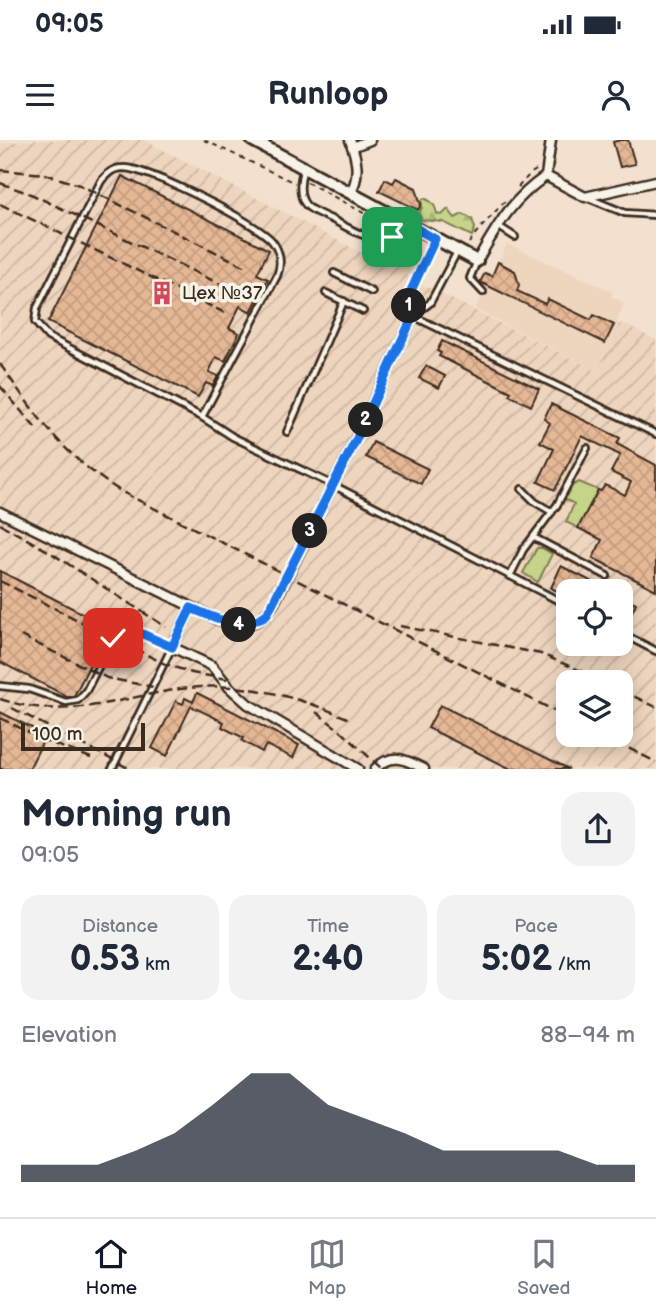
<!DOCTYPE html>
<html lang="en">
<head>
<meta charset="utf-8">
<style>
	:root { --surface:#fff; --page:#f2f2f3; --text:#1f2937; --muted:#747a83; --line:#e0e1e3; --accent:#111827 }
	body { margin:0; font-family:"Balsamiq Sans",sans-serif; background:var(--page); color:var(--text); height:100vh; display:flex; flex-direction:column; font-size:26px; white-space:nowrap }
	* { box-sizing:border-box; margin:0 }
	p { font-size:23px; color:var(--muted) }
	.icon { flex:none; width:38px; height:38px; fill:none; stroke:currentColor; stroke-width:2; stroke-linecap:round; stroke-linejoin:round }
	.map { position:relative; height:629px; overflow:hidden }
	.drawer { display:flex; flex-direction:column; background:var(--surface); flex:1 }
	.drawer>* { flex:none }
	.controls { position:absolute; left:556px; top:439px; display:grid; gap:14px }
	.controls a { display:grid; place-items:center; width:77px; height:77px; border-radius:14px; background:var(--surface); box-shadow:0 4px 18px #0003; font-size:35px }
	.scale { position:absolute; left:21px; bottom:18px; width:124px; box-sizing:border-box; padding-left:7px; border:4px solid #3b2a1e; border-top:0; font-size:19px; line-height:24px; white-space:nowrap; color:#3b2a1e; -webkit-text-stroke:5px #f7f3e8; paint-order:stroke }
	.pin { position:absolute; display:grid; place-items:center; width:60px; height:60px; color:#fff; margin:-30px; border-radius:14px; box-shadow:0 4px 10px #0006 }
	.km { position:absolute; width:35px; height:35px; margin:-18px; border-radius:50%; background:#222; color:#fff; font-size:19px; line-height:35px; text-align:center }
	.round { display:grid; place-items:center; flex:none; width:74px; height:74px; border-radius:21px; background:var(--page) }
	.overview { display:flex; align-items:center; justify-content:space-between; height:119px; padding:0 21px }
	h1 { font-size:38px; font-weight:800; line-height:52px }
	.metrics { display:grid; grid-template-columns:repeat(3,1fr); gap:10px; height:119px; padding:7px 21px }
	.metrics div { display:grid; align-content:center; border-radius:18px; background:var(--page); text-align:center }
	.metrics b { font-size:35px; font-weight:800 }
	.metrics small { font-size:19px; font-weight:400 }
	.metrics p { font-size:19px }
	.chart { height:196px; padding:14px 21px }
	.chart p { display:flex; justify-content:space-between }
	.chart svg { width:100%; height:126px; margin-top:7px; fill:var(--accent); opacity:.7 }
	.status { display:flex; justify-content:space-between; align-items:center; height:49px; padding:0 35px; background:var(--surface); direction:ltr }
	.status svg { height:19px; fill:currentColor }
	header { display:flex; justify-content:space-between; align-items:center; height:91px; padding:0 21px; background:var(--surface); font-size:32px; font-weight:800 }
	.menu { display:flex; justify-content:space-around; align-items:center; height:98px; border-top:2px solid var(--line); background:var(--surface); font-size:19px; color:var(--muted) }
	.menu a { display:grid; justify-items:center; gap:4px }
	.menu .current { color:var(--accent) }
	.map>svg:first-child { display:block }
	.built { fill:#eed5be }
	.industrial { fill:url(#industrial-furrows); fill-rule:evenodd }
	.grass { fill:#c5d488; stroke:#807f53; stroke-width:2 }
	.forest { fill:url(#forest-firs); stroke:#807f53; stroke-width:2 }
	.building { fill:url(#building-cross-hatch); stroke:#3b2a1e; stroke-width:2 }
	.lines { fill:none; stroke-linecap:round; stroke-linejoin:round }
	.lane-casing { stroke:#3b2a1e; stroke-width:10 }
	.street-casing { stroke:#3b2a1e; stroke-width:13 }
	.secondary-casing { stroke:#3b2a1e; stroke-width:16 }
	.path { stroke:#3b2a1e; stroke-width:2; stroke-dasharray:5 5; stroke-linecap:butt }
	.lane { stroke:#f7f3e8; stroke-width:4.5 }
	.street { stroke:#f7f3e8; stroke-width:8 }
	.secondary { stroke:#f7f3e8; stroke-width:10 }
	.rail { stroke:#3b2a1e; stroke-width:2.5; stroke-dasharray:10 5; stroke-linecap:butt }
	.route-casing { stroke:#fff; stroke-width:14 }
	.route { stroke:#1a73e8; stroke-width:9 }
	.labels { text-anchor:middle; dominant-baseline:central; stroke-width:7; stroke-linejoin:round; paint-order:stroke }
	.poi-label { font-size:19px; fill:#3b2a1e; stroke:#f7f3e8; text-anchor:start }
</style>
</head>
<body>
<div class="status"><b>09:05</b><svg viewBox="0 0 49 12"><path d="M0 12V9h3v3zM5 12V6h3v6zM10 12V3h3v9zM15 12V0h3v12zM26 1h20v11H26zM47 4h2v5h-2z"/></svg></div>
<header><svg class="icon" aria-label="menu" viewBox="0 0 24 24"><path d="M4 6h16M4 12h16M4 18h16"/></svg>Runloop<svg class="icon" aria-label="person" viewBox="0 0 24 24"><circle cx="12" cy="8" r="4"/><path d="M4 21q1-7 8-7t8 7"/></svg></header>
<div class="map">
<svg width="656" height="629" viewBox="0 0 656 629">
	<defs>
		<pattern id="industrial-furrows" width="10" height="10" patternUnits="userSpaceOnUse" patternTransform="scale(1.75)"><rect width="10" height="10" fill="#eed5be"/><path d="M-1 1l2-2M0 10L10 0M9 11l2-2" fill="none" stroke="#cdb7a3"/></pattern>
		<pattern id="forest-firs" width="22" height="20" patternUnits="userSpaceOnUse" patternTransform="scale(1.75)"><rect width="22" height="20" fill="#c5d488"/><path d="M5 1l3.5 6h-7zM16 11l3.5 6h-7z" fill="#aab675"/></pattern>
		<pattern id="building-cross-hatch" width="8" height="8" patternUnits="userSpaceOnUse" patternTransform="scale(1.75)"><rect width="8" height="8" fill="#e5b895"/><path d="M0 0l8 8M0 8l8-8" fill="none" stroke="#c59e80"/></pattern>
	</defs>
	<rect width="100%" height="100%" fill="#f2e1cf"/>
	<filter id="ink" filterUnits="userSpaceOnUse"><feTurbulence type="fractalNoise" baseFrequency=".0143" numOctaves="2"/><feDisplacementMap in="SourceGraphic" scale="14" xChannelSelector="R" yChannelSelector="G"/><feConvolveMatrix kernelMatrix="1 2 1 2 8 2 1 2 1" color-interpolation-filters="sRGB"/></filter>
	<g filter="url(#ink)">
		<path class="built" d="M507,104L613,152L611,156L624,163L617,181L619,185L597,231L475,169L487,146L480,142L485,133L492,136Z"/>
		<path class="industrial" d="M36,0H144L391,128L395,121L411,128L407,137L597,231L619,185L622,183L656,200V629H0V3ZM569,452H621V504H569ZM569,542H621V595H569Z"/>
		<path class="grass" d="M579,342L598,350L578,388L566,382L574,364L565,359L573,345Z
			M537,408H542L552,414L538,442L523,433Z"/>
		<path class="forest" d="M424,58C433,62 435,65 437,74L442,75L448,69L455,78L463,74L472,79L475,88L472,96L443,82L422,80L419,74L422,67V60Z"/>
		<path class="building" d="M620,0H628L635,24L620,27L613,2Z
			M122,36L269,110L257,134L268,139L251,172L240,166L229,188L239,193L225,221L216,217L209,232L218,236L213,246L206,243L198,257L48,182Z
			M396,38L416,48L421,65L418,70L379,51L385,39L393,43Z
			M498,122L515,131L519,145L517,151L545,164L548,159L591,180L594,175L614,185L605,203L480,142L485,133L492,136Z
			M442,201L539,249L531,266L509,255L511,252L439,216L441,213L437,211Z
			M426,226L445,236L439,248L419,238Z
			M551,264L620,298L617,304L656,325V450L593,418L602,400L578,388L598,350L601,351L605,345L625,355L631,342L611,332L620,315L582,296L555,350L538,342L554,309L540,302L550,283L544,279Z
			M373,302L428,329L421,344L366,317Z
			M561,426L612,452H569V457L551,448Z
			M0,431L109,487L74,556L68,557L0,522Z
			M621,456L636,463L624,489L621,488Z
			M197,553L299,605L293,618L266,605L262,612L242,601L244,598L222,587L224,582L191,566L167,616L152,608L176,561L183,564L185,558L193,562Z
			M440,565L569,629H511L428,588Z
			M0,572L46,595L29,629H0Z"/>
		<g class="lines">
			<g class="lane-casing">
				<path id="lane" d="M304,28C300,39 298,56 306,65C312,72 326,76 335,81C362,95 381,110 408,85
					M586,57L625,73L656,75
					M498,86L515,97
					M435,100L409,155V166L413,176L656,294
					M477,121L470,138L483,152
					M334,133L372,152
					M326,153L363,171
					M414,175L430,163L457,112
					M202,277L48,197L35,182L37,168L101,41C108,33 113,28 123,28C147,27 256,82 272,101C280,111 282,124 277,136L202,277L233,297L333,345L569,466
					M287,292L344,161
					M522,349L535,362L552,372
					M533,397L607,436
					M510,436L523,410L557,365L587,308
					M621,493L656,511
					M0,546L29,549L66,562L78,560L86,551L120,484L172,507L112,629"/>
			</g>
			<g class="street-casing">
				<path id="street" d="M350,0C357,19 360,34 351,53
					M352,7L370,0
					M546,36L585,57L656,41
					M546,36L551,0
					M477,121C498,85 511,60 546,36
					M0,372L216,479C242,488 259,488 274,463L357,297L413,176
					M191,468L172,507L212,526L229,547L248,564L358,629
					M375,629C392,612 405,619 424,629"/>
			</g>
			<g class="secondary-casing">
				<path id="secondary" d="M252,0L477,121"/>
			</g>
			<path class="path" d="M204,0L295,43
				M307,42L391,88
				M518,47L531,33L540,28
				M401,100L407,124
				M469,103L476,93L505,61"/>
			<use href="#lane" class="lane"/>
			<use href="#street" class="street"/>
			<use href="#secondary" class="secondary"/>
			<path class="rail" d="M0,30L45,34L80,45L246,127
				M0,43L33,55L235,151
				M0,64L225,173
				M0,224C39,279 62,315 122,352L569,578
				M0,246L38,291
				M0,384L48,411L166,487
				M0,441L165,524L192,533L227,539
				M400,486L541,514L607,542
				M21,496L107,538L153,547
				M621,550L656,567
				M0,559C77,584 126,552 201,547C252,543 306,560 352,580
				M12,568L130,629
				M316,572L341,591L382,629
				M0,578L46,601L91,618
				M602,595L656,622"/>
		</g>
	</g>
	<g class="lines" filter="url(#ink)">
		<g class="route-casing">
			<path id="route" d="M113,498L120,484L172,507L191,468C217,479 241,493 267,474L357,298L413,176L408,166L409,155L435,99L408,84L392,97"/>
		</g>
		<use href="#route" class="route"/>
	</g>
	<defs>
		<g id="building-bare" transform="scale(1.89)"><path d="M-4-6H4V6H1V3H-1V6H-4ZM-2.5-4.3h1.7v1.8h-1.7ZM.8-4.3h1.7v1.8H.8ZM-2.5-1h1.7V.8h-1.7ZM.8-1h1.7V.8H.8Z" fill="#d1495b" stroke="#f7f3e8" stroke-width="2.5" paint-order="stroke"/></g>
	</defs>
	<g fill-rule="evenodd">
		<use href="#building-bare" x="162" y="153"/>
	</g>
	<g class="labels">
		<g class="poi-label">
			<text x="182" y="153">Цех №37</text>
		</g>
	</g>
</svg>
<div class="controls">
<a><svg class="icon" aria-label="locate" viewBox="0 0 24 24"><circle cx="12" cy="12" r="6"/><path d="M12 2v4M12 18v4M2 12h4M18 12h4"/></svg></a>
<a><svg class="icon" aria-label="layers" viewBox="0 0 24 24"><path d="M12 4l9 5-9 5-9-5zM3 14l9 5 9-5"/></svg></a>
</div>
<div class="scale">100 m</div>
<div class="pin" style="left:392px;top:97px;background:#1e9e55"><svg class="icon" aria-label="arrive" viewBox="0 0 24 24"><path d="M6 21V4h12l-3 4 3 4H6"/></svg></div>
<div class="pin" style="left:113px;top:498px;background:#d93025"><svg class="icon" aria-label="check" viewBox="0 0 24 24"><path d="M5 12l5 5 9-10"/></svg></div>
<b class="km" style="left:409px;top:166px">1</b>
<b class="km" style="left:366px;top:280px">2</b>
<b class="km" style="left:310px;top:391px">3</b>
<b class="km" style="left:239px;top:485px">4</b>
</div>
<section class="drawer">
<div class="overview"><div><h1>Morning run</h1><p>09:05</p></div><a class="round"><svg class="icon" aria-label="share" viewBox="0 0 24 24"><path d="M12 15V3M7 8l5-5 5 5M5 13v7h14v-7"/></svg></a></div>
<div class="metrics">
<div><p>Distance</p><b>0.53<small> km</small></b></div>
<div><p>Time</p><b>2:40</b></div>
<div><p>Pace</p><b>5:02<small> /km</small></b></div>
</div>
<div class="chart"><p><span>Elevation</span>88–94 m</p>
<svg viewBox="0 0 160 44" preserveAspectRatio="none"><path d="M0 44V38L10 38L20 38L30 33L40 27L50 17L60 6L70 6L80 17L90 22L100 27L110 33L120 33L130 33L140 33L150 38L160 38V44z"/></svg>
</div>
</section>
<nav class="menu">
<a class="current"><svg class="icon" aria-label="home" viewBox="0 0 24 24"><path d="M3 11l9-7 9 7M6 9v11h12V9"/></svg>Home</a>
<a><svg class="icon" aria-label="map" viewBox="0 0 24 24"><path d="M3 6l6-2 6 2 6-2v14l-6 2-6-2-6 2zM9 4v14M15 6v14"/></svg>Map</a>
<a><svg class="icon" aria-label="saved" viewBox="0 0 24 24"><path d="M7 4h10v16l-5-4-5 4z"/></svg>Saved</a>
</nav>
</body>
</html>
